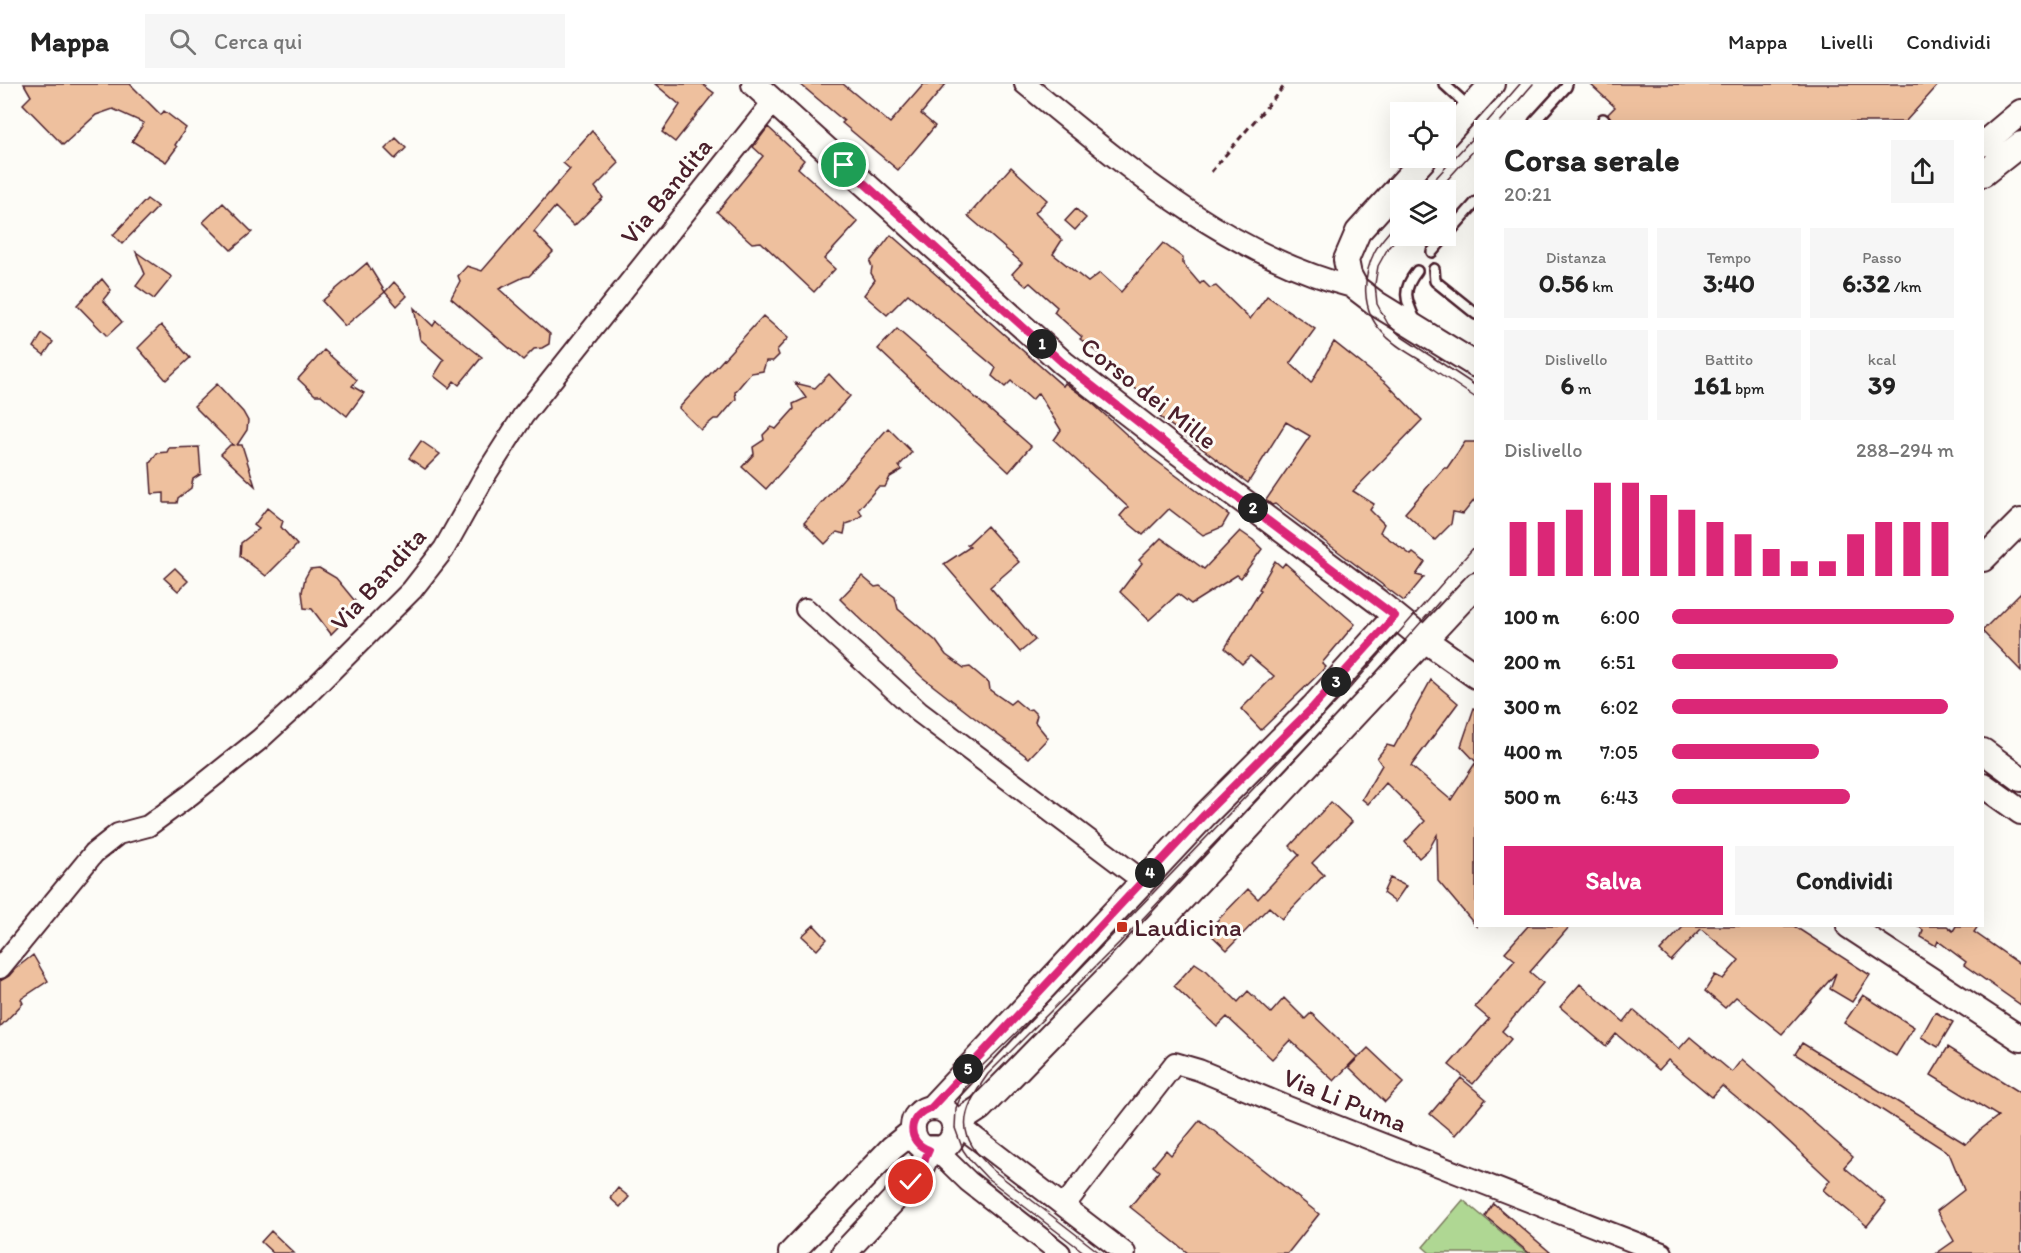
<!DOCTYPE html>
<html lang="it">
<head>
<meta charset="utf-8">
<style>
	:root { --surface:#fff; --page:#f6f6f6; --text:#222; --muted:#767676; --line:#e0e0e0; --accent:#db2777 }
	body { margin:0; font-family:Itim,sans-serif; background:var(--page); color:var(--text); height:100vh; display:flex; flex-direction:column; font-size:22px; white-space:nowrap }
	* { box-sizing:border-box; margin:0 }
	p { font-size:20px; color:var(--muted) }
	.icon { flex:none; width:33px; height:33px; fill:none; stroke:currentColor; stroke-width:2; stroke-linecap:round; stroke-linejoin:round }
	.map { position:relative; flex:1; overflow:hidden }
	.details { position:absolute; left:1474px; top:36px; width:510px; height:807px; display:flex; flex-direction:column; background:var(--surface); border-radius:0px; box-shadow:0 6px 24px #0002 }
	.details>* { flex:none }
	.tools { position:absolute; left:1390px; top:18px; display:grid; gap:12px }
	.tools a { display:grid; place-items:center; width:66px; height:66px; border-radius:0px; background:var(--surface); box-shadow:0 6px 24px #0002; font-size:30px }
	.pin { position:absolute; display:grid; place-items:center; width:51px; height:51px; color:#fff; margin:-26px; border:3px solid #fff; border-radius:50%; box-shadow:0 2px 6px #0007 }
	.km { position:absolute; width:30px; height:30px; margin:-15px; border-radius:50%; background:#222; color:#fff; font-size:16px; line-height:30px; text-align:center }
	.round { display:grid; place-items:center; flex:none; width:63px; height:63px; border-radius:0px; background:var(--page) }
	.summary { display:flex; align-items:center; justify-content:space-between; height:102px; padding:0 30px }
	h1 { font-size:33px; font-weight:700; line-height:45px }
	.stats { display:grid; grid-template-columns:repeat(3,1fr); gap:9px; height:102px; padding:6px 30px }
	.stats div { display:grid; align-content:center; border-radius:0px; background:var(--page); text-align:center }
	.stats b { font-size:26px; font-weight:700 }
	.stats small { font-size:16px; font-weight:400 }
	.stats p { font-size:16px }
	.chart { height:168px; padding:12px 30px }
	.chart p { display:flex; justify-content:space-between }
	.chart svg { width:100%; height:108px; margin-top:6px; stroke:var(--accent); stroke-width:6 }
	.cta { display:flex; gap:12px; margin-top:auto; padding:12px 30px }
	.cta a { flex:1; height:69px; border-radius:0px; background:var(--accent); color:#fff; font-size:24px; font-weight:700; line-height:69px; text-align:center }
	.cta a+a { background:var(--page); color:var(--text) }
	ul { padding:0 30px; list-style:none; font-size:20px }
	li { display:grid; grid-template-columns:96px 72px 1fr; align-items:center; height:45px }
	li i { height:15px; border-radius:8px; background:var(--accent) }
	header { display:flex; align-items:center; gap:36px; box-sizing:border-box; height:84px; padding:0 30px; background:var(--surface); border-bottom:2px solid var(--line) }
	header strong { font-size:28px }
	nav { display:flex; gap:33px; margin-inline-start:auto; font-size:21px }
	.search { width:420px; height:54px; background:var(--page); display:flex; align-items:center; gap:15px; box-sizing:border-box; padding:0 21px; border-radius:0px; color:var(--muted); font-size:22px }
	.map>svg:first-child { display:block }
	.garden { fill:#afd793; stroke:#7c7b5f; stroke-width:1.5 }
	.building { fill:#eec09e; stroke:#4a1f2b; stroke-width:1.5 }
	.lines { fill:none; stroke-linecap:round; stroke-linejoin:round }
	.service-casing { stroke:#4a1f2b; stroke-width:14 }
	.minor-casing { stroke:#4a1f2b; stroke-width:24 }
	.tertiary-casing { stroke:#4a1f2b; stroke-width:28 }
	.secondary-casing { stroke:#4a1f2b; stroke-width:32 }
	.path { stroke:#4a1f2b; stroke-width:3; stroke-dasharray:6 4.5; stroke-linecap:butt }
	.service { stroke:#fdfcf7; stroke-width:9 }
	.minor { stroke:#fdfcf7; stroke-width:20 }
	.tertiary { stroke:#fdfcf7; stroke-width:24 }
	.secondary { stroke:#fdfcf7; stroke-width:27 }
	.tram { stroke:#4a1f2b; stroke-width:1.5 }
	.route-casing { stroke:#fff; stroke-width:12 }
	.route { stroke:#db2777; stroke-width:8 }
	.poi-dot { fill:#c8321e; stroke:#fdfcf7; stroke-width:2 }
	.labels { text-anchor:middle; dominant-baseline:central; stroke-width:6; stroke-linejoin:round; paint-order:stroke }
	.street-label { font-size:26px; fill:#4a1f2b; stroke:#fdfcf7 }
	.poi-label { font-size:26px; fill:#4a1f2b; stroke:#fdfcf7; text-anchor:start }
</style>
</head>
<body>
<header>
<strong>Mappa</strong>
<div class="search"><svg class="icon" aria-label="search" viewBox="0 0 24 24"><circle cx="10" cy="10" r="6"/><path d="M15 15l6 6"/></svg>Cerca qui</div>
<nav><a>Mappa</a><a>Livelli</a><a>Condividi</a></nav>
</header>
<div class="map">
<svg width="2021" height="1169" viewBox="0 0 2021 1169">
	<rect width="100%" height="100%" fill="#fdfcf7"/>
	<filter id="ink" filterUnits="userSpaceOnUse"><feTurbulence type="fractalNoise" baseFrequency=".0167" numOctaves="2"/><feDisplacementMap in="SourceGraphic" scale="12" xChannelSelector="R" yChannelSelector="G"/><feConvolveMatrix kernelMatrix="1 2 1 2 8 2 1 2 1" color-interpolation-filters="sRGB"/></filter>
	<g filter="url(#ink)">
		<path class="garden" d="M1463,1116L1527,1169H1430L1423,1163Z"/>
		<path class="building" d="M24,0H130L161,31L164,27L186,44L175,61L177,63L166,78L132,57L144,39L113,25L96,31L63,61L23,20L31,12Z
			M655,0H702L714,9L675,58L662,48L680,21Z
			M800,0H843L890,39L924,0H946L921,30L935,42L898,86L842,39L844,37Z
			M1590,0H1939L1905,38H1613L1608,30L1615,23Z
			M768,43L804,76L798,84L858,138L824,175L835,185L814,208L761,158L752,159L717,128L763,72L753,63Z
			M592,47L619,79L595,103L603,114L574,142L555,123L534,148L553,168L529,192L524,193L499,205L550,250L549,260L542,264L534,265L523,276L451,214L460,197L458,192L467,182L482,187L570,85L563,79Z
			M396,54L406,64L395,75L385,65Z
			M1011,83L1047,116L1035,129L1062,156L1053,170L1088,198L1100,189L1121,208L1163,159L1183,174V180L1200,200L1203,197L1210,204L1216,202L1250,235L1267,212L1315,245L1290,279L1311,299L1334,258L1387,300L1422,336L1353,407L1374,420L1370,426L1384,440L1380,448L1411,471L1413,469L1425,478L1416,491L1424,493L1404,517L1275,420L1272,421L1266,416L1310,352L1286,338L1248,399L1160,333L1164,328L1131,301L1132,296L1080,255L1082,253L1054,228L1057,223L1030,199L1026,202L1012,190L1022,179L968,132Z
			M147,115L158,123L122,160L113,151Z
			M223,119L252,148L231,166L203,138Z
			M1076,125L1086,134L1075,146L1065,137Z
			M891,151L1063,302L1065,299L1092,319L1150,372L1229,431L1222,443L1203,451L1169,425L1143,451L1120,432L1128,423L1054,356L1061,346L1038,309L1032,316L1011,297L1005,303L992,292L996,284L908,210L887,231L864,211L875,196L871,189L872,183L870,178Z
			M136,168L172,193L154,215L136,202L145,190Z
			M367,179L385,208L394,198L407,212L397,222L385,208L345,242L322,217Z
			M102,195L111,206L103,216L122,238L107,252L77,221Z
			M414,224L433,242L436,237L482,273L459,301L454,297L449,304L434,292L444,276L420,255Z
			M763,232L788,254L777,266L779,271L773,277H766L763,287L751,289L735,308L736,315L730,322L719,335H714L701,346L679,324Z
			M161,241L190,274L166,296L138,264Z
			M897,245L1031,362L1009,388L878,265Z
			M42,250L53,258L44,271L34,263Z
			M324,266L357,296L352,302L364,309L347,332L321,311H315L298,295Z
			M829,290L850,312L766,405L742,383L754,370L753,363L764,356L763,351L771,343L776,345L794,325L793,320L806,314L795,299L815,304Z
			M217,300L243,328L248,337L247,346L237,361H242L255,402L221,370L230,361H233L194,322Z
			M888,344L912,368L899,382L902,386L890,393L885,403H878L859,425L862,431L852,438L846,440L844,450L837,448L825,460L804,439Z
			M421,357L440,370L425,385L409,374Z
			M1465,358H1476V414L1463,430L1453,428L1451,440L1435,456L1405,429L1444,384H1447Z
			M199,363L201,390L193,395L191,404L178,414L177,419H164V409L152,410L150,379L157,369L167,368L169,364Z
			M267,424L283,437L281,443L297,461L266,492L240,472L241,459L259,445L254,441Z
			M987,442L1019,478L990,503L1035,556L1020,568L944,480L970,463L967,461Z
			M1240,447L1253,456L1262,465L1241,494L1237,491L1191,520L1178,510L1149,536L1120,508L1142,479L1139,476L1161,454L1204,485Z
			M1275,477L1282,483L1285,479L1355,540L1322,579L1326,583L1261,646L1241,625L1274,592L1250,572L1242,580L1225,564L1261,506L1259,505Z
			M175,484L188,497L178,507L164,494Z
			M319,484L336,494L359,522L331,550L312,525L304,524L302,508L305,494L310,485Z
			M862,492L875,503L880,502L895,513L898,525L936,557L946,571L964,584L970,583L989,599L990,606L1010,620L1015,616L1027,626L1031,625L1037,631L1035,638L1048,654L1029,674L972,632L922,593L846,521L840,515Z
			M2021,508V587L1983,548V546Z
			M1431,596L1458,619L1411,682L1451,716L1476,678L1461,662L1474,624L1476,625V842L1438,797L1437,751L1429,765L1419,774L1405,758L1425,737L1386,699L1368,720L1362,715L1382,681L1377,674L1387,661L1394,663Z
			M1331,718L1352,738L1312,779L1324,791L1282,835L1269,823L1227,866L1207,847L1248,805L1258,815L1299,771L1290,762Z
			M1390,794L1406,802L1395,818L1383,809Z
			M814,841L827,855L817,866L802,852Z
			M1528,842H1570L1530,888L1543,899L1502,947L1511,955L1473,1000L1449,981L1489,935L1475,923L1515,876L1505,868Z
			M1684,842H1794L1870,891L1852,918L1830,905L1836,889L1782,950L1736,913L1725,924L1705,907L1715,891L1723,895L1739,876L1701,845L1671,877L1660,867Z
			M1918,842H1947L1953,847L1956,842H1978L1974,848L2021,881V921L1964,881L1966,878L1938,857L1936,862L1921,853L1923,846Z
			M33,871L48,897L21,915L23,919L0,943V897L9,892L15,885Z
			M1195,879L1207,887L1238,918L1248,907L1271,929L1284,914L1305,935L1311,929L1357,973L1334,997L1290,956L1272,975L1227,933L1217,943L1174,902Z
			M1580,900L1624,938L1633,926L1679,965L1690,953L1732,988L1742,975L1853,1073L1844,1083L1886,1118L1867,1142L1823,1106L1830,1096L1769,1039L1768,1040L1722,1002L1712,1013L1668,976L1659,986L1616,950L1606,962L1560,923Z
			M1863,911L1914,943L1896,972L1844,939Z
			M1935,928L1953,938L1938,963L1921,953Z
			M1802,959L1966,1060L1980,1046L1998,1032L1931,991L1948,963L2021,1009V1169H1937L1954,1157L1937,1127L1964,1106L1949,1069L1795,970Z
			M1368,964L1404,998L1385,1018L1349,983Z
			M1461,994L1486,1015L1455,1051L1430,1030Z
			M1200,1036L1319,1130L1288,1169H1188L1130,1123L1159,1087L1153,1082L1166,1066L1171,1071Z
			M618,1104L629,1113L620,1123L610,1114Z
			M1493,1119L1551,1169H1529L1485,1132Z
			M271,1147L294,1169H273L261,1158Z"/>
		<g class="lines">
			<g class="service-casing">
				<path id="service" d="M1444,0L1469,23
					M1603,35L1606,38
					M1534,38L1566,3L1567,0
					M1432,168L1476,118
					M1434,185L1435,197L1476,230
					M1416,238C1406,216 1401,207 1417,187"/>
			</g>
			<g class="minor-casing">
				<path id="minor" d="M1025,0C1125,82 1228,172 1356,204
					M806,525L919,628L1143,797
					M0,884L94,769L118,750L148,742L190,711L259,656L295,623L412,506L444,465L486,390L523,332L773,18
					M955,1044L965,1046L1125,1169
					M936,1066L968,1097L1060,1169
					M1064,1122L1175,979L1199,986L1288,1023L1662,1169"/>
			</g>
			<g class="tertiary-casing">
				<path id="tertiary" d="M754,0L1063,279L1170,362L1377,517L1425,556L1476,592
					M1446,51L1492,0
					M1983,60L2021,28
					M1425,74L1358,148L1346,176L1349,191L1356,204L1377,220L1476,281
					M1983,90L2021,60
					M1983,475L2021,437
					M1983,667L2021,695
					M1983,701L2021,728
					M1849,842L2021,955
					M931,1024L1205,731L1313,623L1395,532
					M954,1041L980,1024L1120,881L1476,501
					M791,1169L892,1064L912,1048
					M844,1169L919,1089L929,1066C907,1059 907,1026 932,1024C959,1023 963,1060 936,1066"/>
			</g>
			<g class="secondary-casing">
				<path id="secondary" d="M929,1066H936"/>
			</g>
			<path class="path" d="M1211,88L1286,0"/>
			<use href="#service" class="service"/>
			<use href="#minor" class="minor"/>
			<use href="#tertiary" class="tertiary"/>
			<use href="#secondary" class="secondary"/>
			<path class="tram" d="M1487,38L1520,0
				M1500,38L1533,0
				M1425,106L1476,50
				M1438,106L1476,64
				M1401,135C1392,145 1381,155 1375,167C1362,192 1361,226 1382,248C1393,261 1409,269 1423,278C1440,290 1458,302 1476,314
				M1401,149L1388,164L1378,182L1375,200L1377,220L1388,240L1402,253L1476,302
				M1375,590L1439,518
				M1085,1169L987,1094L970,1076L963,1066L955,1044L956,1024L964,1005L982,982L1054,912L1350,604L1476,461
				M1100,1169L994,1087C955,1051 959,1031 988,990L1129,849L1330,638"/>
		</g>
	</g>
	<g class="lines" filter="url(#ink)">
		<g class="route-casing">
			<path id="route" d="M844,81L1063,279L1170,363L1395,532L1313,623L1204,731L931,1024C908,1030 905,1058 929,1066L919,1089L911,1098"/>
		</g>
		<use href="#route" class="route"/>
	</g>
	<rect class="poi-dot" x="1116" y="837" width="12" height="12" rx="3"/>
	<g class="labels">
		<g class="street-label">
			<text transform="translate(666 107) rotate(-51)">Via Bandita</text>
			<text transform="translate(1149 309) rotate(38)">Corso dei Mille</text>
			<text transform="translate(378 495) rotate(-48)">Via Bandita</text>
			<text transform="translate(1345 1016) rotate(22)">Via Li Puma</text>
		</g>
		<g class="poi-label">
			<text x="1134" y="843">Laudicina</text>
		</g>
	</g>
</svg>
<div class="tools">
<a><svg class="icon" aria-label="locate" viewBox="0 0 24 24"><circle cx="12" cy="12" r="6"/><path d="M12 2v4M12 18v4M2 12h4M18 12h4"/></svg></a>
<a><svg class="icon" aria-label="layers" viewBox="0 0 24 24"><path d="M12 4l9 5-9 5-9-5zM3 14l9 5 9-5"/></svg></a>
</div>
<div class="pin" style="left:844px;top:81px;background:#1e9e55"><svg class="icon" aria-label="arrive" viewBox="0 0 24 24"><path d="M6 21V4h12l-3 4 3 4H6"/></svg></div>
<div class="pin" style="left:911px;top:1098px;background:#d93025"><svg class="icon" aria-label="check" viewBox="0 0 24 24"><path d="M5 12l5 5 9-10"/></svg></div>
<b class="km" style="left:1042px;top:260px">1</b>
<b class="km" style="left:1253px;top:424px">2</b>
<b class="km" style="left:1336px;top:598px">3</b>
<b class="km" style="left:1150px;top:789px">4</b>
<b class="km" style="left:968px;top:985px">5</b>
<section class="details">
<div class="summary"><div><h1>Corsa serale</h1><p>20:21</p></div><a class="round"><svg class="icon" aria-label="share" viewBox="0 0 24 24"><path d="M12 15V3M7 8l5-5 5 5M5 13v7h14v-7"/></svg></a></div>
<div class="stats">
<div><p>Distanza</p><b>0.56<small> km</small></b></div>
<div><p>Tempo</p><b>3:40</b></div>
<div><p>Passo</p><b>6:32<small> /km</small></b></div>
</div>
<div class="stats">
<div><p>Dislivello</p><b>6<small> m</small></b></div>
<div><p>Battito</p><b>161<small> bpm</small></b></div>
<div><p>kcal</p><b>39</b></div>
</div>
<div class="chart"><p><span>Dislivello</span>288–294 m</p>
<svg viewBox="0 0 160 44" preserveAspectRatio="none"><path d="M5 44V22M15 44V22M25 44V17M35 44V6M45 44V6M55 44V11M65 44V17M75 44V22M85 44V27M95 44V33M105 44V38M115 44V38M125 44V27M135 44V22M145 44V22M155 44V22"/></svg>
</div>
<ul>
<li><b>100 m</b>6:00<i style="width:100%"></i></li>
<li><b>200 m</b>6:51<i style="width:59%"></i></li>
<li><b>300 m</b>6:02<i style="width:98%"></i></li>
<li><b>400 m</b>7:05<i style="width:52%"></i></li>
<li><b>500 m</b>6:43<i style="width:63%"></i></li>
</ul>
<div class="cta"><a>Salva</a><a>Condividi</a></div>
</section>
</div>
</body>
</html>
